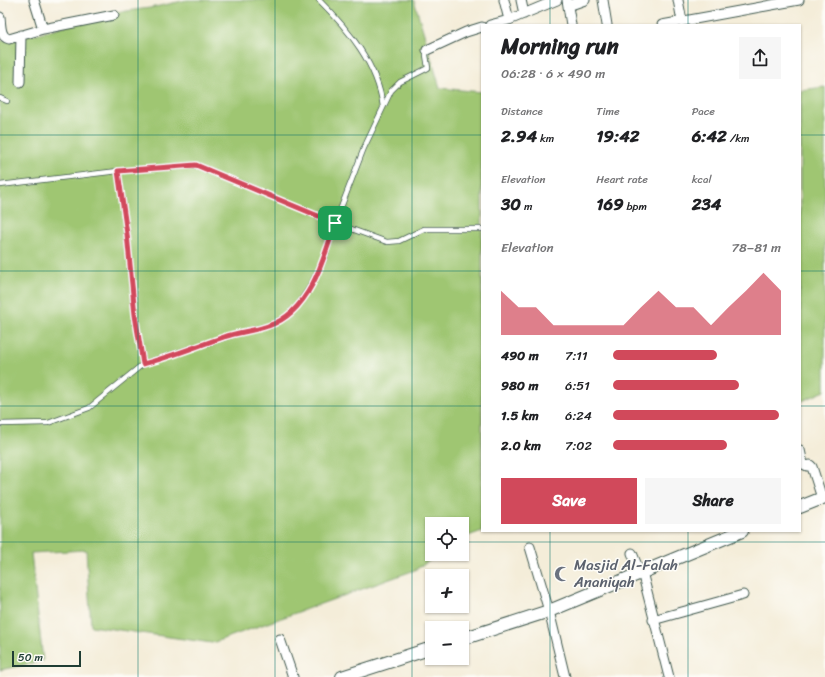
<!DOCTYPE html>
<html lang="en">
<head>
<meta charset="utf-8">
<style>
	:root { --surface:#fff; --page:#f6f6f6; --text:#202124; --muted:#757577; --accent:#d1495b }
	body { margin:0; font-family:Sriracha,sans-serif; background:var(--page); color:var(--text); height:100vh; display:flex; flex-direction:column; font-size:15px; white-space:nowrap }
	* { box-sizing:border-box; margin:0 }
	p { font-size:13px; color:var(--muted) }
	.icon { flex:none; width:22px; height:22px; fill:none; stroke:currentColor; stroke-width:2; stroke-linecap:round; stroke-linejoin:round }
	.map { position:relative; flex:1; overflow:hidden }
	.panel { position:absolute; left:481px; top:24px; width:320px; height:508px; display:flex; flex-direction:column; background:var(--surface); border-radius:0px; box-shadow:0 1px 3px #0004 }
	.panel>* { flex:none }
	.buttons { position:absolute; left:425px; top:517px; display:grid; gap:8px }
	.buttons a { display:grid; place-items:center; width:44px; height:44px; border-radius:0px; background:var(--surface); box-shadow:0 1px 3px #0004; font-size:20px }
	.scale { position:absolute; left:12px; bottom:10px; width:69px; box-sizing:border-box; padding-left:4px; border:2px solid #1f3d34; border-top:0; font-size:11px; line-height:14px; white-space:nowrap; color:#1f3d34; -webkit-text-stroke:3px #fdfcf7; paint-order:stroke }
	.pin { position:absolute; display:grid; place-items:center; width:34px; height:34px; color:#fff; margin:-17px; border-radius:8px; box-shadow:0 2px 6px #0006 }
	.round { display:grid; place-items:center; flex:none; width:42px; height:42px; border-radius:0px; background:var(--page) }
	.headline { display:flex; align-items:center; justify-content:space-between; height:68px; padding:0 20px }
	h1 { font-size:22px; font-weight:700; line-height:30px }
	.stats { display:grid; grid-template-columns:repeat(3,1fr); gap:6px; height:68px; padding:4px 20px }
	.stats div { display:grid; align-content:center }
	.stats b { font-size:17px; font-weight:700 }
	.stats small { font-size:11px; font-weight:400 }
	.stats p { font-size:11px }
	.chart { height:112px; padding:8px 20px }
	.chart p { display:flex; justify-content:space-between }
	.chart svg { width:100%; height:72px; margin-top:4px; fill:var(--accent); opacity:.7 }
	.action { display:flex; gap:8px; margin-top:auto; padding:8px 20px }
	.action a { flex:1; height:46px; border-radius:0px; background:var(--accent); color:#fff; font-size:16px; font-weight:700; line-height:46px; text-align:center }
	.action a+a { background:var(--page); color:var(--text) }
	ul { padding:0 20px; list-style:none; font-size:13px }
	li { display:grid; grid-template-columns:64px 48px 1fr; align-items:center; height:30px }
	li i { height:10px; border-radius:5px; background:var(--accent) }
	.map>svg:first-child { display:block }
	.green { fill:#9fc672; stroke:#5f8253 }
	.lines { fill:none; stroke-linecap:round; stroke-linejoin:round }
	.lane-casing { stroke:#3f574d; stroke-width:6 }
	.street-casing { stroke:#3f574d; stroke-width:11 }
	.secondary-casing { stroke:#3f574d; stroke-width:14 }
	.lane { stroke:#fff; stroke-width:4.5 }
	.street { stroke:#fff; stroke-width:9 }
	.secondary { stroke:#fff; stroke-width:12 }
	.route-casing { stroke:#fff; stroke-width:8 }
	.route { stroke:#d1495b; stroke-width:5 }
	.grid { fill:none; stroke:#0f766e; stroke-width:1; stroke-opacity:0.55 }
	.labels { text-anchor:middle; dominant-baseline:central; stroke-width:3; stroke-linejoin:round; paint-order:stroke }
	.worship-label { font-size:15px; fill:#5b616d; stroke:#fdfcf7; text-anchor:start }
</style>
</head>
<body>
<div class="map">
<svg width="825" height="677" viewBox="0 0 825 677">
	<rect width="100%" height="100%" fill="#fdfcf7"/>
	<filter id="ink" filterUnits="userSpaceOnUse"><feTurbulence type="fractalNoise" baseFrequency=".025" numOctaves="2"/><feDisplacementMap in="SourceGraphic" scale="8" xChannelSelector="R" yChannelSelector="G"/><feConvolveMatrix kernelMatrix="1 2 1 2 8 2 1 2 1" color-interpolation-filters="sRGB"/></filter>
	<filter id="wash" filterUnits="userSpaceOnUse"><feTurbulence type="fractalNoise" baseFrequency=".012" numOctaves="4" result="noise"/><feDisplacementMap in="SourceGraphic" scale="16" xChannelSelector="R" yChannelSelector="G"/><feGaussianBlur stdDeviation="0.9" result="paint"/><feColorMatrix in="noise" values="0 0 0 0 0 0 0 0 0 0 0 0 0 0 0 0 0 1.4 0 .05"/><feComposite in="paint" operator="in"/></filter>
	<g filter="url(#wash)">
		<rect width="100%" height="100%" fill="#f4edd9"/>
		<path class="green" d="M187,0H414L440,88L482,92V531L468,536L462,540V524H432V554H440L415,570L212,643L91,626L86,550L31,553L43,661L0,670V41L40,33L104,14L150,8Z
			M825,87V391L800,402V90Z"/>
	</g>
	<g filter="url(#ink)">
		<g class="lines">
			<g class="lane-casing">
				<path id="lane" d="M319,0C348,29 378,65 383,107
					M0,98L7,101
					M0,185L118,171L196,165L335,223L387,242L399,241L424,229H482
					M143,364L235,334L269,326L286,317L299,304L310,287L324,259L335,223L364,148L391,91L400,82L428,68L426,55L427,50
					M0,424L48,423L89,408L143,364L135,315L127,234L118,171"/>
			</g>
			<g class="street-casing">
				<path id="street" d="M34,0L43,29
					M504,0L509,20
					M521,0L524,14
					M567,0L571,25
					M603,0L607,25
					M678,0L682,21
					M568,6L585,0
					M0,17C1,25 0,37 9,39L43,29L114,15
					M490,25L509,20L557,0
					M662,25L799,0
					M427,50L466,32L482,27
					M20,82L21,35
					M800,450L803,464L807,466L810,465L812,467L822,498
					M530,547L549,611L565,677
					M632,553L640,573
					M642,572L669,677
					M653,620L743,595
					M280,639L293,677"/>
			</g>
			<g class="secondary-casing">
				<path id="secondary" d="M800,507L825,497
					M462,639L549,611L742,531
					M342,677L432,648"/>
			</g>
			<use href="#lane" class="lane"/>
			<use href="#street" class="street"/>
			<use href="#secondary" class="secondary"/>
		</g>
	</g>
	<g class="lines" filter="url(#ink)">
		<g class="route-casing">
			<path id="route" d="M196,165L335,223C324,260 309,313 268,326C254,331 238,332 224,337C197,346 171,357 143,364L135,315L127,234L118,171Z"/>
		</g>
		<use href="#route" class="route"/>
	</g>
	<path class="grid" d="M138,0V677M275,0V677M412,0V677M550,0V25M688,0V25M0,135H482M800,135H825M0,271H482M800,271H825M0,406H482M800,406H825M550,531V677M688,531V677M0,542H432M462,542H825"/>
	<defs>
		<g id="mosque-bare" transform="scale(1.2)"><path d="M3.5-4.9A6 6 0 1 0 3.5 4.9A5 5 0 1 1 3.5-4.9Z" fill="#6b7280" stroke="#fdfcf7" stroke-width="2.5" paint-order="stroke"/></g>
	</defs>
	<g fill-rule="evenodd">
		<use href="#mosque-bare" x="562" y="574"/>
	</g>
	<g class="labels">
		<g class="worship-label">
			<text x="574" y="565">Masjid Al-Falah<tspan x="574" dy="17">Ananiyah</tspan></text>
		</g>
	</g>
</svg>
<div class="buttons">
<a><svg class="icon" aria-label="locate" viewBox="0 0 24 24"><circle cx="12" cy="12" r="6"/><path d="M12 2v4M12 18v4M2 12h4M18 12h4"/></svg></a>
<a>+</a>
<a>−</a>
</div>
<div class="scale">50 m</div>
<div class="pin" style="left:335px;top:223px;background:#1e9e55"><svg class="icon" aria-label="arrive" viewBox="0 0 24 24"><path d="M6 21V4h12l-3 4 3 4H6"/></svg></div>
<section class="panel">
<div class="headline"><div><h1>Morning run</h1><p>06:28 · 6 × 490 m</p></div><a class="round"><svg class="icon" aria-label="share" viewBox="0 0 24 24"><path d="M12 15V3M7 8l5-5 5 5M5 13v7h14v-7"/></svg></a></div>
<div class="stats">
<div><p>Distance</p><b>2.94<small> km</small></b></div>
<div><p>Time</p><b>19:42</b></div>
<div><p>Pace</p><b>6:42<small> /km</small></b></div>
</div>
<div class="stats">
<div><p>Elevation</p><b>30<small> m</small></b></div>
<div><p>Heart rate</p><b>169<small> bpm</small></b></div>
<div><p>kcal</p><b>234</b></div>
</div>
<div class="chart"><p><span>Elevation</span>78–81 m</p>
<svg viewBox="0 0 160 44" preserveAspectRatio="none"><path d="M0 44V17L10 27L20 27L30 38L40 38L50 38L60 38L70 38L80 27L90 17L100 27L110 27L120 38L130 27L140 17L150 6L160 17V44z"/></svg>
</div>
<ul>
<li><b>490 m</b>7:11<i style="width:62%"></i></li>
<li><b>980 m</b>6:51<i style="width:75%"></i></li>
<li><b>1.5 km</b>6:24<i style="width:99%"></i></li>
<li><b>2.0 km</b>7:02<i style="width:68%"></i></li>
</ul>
<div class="action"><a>Save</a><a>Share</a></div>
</section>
</div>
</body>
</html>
